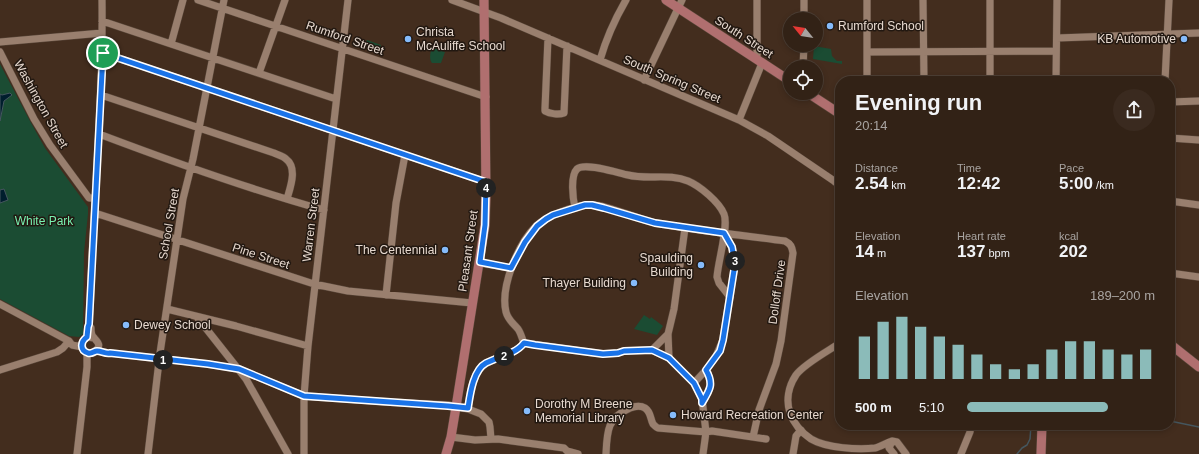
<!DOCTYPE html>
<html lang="en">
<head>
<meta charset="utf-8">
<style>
	:root { --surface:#322216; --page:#3a2a1f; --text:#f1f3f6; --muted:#a8a4a1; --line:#4d3f35; --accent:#8bbbb9 }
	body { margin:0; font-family:Arial,sans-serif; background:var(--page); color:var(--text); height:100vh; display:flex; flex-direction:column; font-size:15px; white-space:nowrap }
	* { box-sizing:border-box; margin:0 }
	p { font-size:13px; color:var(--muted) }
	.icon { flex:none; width:22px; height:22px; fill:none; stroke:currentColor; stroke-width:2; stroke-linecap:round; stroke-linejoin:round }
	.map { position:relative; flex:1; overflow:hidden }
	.sheet { position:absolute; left:835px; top:76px; width:340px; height:354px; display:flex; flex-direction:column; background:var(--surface); border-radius:16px; box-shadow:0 2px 6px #0003,0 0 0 1px var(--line) }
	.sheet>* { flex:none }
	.needle { width:26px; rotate:300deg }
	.tools { position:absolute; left:783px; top:12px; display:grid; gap:8px }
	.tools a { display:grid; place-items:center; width:40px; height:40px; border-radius:50%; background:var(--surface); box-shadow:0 2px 6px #0003,0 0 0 1px var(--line); font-size:20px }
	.pin { position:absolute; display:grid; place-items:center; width:34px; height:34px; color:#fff; margin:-17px; border:2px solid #fff; border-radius:50%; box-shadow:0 1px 4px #0007 }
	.km { position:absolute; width:20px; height:20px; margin:-10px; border-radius:50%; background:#222; color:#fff; font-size:11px; line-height:20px; text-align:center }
	.round { display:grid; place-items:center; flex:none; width:42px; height:42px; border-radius:21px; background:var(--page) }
	.head { display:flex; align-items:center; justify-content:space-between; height:68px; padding:0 20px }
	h1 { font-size:22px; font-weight:700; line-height:30px }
	.metrics { display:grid; grid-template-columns:repeat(3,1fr); gap:6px; height:68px; padding:4px 20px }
	.metrics div { display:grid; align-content:center }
	.metrics b { font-size:17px; font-weight:700 }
	.metrics small { font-size:11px; font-weight:400 }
	.metrics p { font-size:11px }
	.chart { height:112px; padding:8px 20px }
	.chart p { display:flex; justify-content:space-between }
	.chart svg { width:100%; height:72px; margin-top:4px; stroke:var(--accent); stroke-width:6 }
	ul { padding:0 20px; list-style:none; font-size:13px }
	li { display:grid; grid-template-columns:64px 48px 1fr; align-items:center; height:30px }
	li i { height:10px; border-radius:5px; background:var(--accent) }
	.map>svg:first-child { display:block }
	.green { fill:#1b4c33 }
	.water { fill:#001e2d; stroke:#45565e }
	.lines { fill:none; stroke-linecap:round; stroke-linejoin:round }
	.stream { stroke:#45565e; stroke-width:1.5 }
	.minor-casing { stroke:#5a483b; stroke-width:8 }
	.major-casing { stroke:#5a483b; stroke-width:10 }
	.minor { stroke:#997f6e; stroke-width:7 }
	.major { stroke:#b06f6f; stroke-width:9 }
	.route-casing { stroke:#fff; stroke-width:8 }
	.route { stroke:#1a73e8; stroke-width:5 }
	.poi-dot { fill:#85bbfb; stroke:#221811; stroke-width:1.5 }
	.labels { text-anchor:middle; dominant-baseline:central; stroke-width:3; stroke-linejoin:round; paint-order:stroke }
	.poi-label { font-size:12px; fill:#e7d9cf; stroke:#221811; text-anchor:start }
	.street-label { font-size:12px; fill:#e7d9cf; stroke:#221811 }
	.park-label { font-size:12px; fill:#79f2b1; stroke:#221811 }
</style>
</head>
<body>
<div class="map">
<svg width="1199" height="454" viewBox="0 0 1199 454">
	<rect width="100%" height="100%" fill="#432d1e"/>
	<path class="green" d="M367,40L381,45L380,49L365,44Z
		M814,46L831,49L832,56L837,61H842V64L813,59Z
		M432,48H434L445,52L441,63H432C429,59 430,53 432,48Z
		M0,64L30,121L45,148L88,207V214L84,252L83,334L79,337L69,336L0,299Z
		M644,315L650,319L651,317L663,326L657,335L634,329Z"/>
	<path class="water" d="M10,93L12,95L4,101L0,121V94L2,95Z
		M4,189L8,200L0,203V190Z"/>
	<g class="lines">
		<path class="stream" d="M1170,421L1199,427
			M1104,426L1116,427L1120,425
			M1017,454L1022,448L1027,445L1030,439L1031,425"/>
		<g class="minor-casing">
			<path id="minor" d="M198,0L486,97
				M452,0L501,18L739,120L768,136L840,185
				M757,0V59
				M867,0V81
				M923,0L924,81
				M804,19V0
				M102,21L336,99
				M548,38L545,108V111C550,114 559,115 564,113L567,46
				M1057,38L1199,33
				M0,42L102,33
				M171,44L183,0
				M0,52L34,119L50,145L89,198H95
				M867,52L1056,51
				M103,53L405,155L486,182
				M600,60C606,39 615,19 626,0
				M803,67L804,45
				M259,73L285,0
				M644,80L682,0
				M990,81V0
				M1056,81L1057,0
				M1165,81L1169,0
				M101,95L274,153C278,155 283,156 286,159C298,168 290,188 287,199
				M1170,102L1199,101
				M739,120L762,63
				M99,134C173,162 248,189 324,210
				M1170,138L1199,140
				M835,182L840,175
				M1170,201L1199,205
				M575,208C573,199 570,176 577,169C585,162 618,173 628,175C648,180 669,173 688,181C700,186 719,202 724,214C729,226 718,261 717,277L719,283L730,297
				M95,213L314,284L348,291L472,303
				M480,263L511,268
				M1170,273L1199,277
				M386,295L396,203L405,155
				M0,304L69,341L72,345L82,347
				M167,309L236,326L308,346
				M197,317L246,379L288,454
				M91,328C91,330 91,333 92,335C95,341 105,344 93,353
				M87,337L88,327L89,324C91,296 91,268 93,239C97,160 103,80 102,0
				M524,343C522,339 521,333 518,329C513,323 508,320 506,312C500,287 518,244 536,226C547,216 571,207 586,205C605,203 636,219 656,223C699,231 742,235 785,241C791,244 792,247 793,253L781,341L776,364L759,410L753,437
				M524,343L603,354L618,353L623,351L652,350L668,334
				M840,343C828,351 804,364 796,375C788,387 786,401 790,413C794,424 802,433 811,439C826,448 858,450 875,448C880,447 886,443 892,441
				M84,350C81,345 82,340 87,337L94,338
				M652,350L669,358L694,383L702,399L706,432L703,454
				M95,351C101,351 105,354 110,353L208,364L239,369L304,396L386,402L448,405L468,409L481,414L489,422L490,427L491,439
				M669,358L668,334L674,309L685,228
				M0,370L57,352L63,348L69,341
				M694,383L706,370L716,356L723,340L735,264L732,247L724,233
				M702,403C710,390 714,384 706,370
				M468,409C470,395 472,374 484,365C490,360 499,358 507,355C514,351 519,350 524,343
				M451,437L475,440L498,439L564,448L567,451L578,454
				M77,454L87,367V352
				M148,454L160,353L183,199L193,159L224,0
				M304,454V396L308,346L348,0
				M606,454C607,431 607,418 630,408C635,406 640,405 645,408C651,412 650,418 653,424C653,424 657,428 658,428L706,432L712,431L766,439
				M793,454L796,436L801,430
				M894,454L889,448L892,441L897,442L906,454
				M961,454L970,432L971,425"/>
		</g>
		<g class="major-casing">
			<path id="major" d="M666,0L790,81
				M808,93L840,114
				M1170,344L1199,367
				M446,454L451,437L456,407L485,225L486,195L484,0
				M1041,454L1042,425"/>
		</g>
		<use href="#minor" class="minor"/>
		<use href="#major" class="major"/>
	</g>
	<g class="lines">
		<g class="route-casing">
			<path id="route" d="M103,53L486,182L485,225L480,262L511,268L525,242L537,226L546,219L553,215L585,205H592L604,208L655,223L724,233L732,247L735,264L723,340L720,351L706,370C714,384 710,390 702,403V399L694,383L669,358L652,350L624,351L618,353L603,354L535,345L524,343C519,350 514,351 507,355C500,357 492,360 486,363C473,370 470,395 468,408L448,406L304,396L239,369L208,364L110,353C105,354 102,351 97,351C94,351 92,354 88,353C79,350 81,341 87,337L88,327L89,324Z"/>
		</g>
		<use href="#route" class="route"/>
	</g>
	<g class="poi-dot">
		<circle cx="830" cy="26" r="4"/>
		<circle cx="408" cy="39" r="4"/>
		<circle cx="1184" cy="39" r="4"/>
		<circle cx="445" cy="250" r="4"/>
		<circle cx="701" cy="265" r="4"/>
		<circle cx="634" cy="283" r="4"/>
		<circle cx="126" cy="325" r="4"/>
		<circle cx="527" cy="411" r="4"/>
		<circle cx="673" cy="415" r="4"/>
	</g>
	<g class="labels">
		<g class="poi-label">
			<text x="838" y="26">Rumford School</text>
			<text x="416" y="32">Christa<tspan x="416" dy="14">McAuliffe School</tspan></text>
			<text x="1176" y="39" text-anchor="end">KB Automotive</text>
			<text x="437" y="250" text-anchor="end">The Centennial</text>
			<text x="693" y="258" text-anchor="end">Spaulding<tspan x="693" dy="14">Building</tspan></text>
			<text x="626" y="283" text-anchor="end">Thayer Building</text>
			<text x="134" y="325">Dewey School</text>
			<text x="535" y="404">Dorothy M Breene<tspan x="535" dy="14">Memorial Library</tspan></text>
			<text x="681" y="415">Howard Recreation Center</text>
		</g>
		<g class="street-label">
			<text transform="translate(744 37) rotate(33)">South Street</text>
			<text transform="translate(345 38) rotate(19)">Rumford Street</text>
			<text transform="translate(672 79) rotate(23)">South Spring Street</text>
			<text transform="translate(41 104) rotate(61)">Washington Street</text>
			<text transform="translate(169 224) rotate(-80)">School Street</text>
			<text transform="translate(311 225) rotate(-83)">Warren Street</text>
			<text transform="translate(468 251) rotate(-82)">Pleasant Street</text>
			<text transform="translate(261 256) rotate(18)">Pine Street</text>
			<text transform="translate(777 292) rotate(-82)">Dolloff Drive</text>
		</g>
		<g class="park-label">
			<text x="44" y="221">White Park</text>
		</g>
	</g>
</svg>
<div class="tools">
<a><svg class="needle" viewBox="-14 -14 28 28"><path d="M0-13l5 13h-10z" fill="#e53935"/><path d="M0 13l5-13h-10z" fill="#a8a4a1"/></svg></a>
<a><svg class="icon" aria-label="locate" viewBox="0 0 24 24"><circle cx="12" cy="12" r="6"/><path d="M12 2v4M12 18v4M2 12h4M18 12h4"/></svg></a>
</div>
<div class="pin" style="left:103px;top:53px;background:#1e9e55"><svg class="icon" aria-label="arrive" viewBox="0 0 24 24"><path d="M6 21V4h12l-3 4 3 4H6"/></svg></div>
<b class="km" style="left:163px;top:360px">1</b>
<b class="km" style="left:504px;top:356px">2</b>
<b class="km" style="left:735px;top:261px">3</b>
<b class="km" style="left:486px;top:188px">4</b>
<section class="sheet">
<div class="head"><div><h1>Evening run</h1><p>20:14</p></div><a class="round"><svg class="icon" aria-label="share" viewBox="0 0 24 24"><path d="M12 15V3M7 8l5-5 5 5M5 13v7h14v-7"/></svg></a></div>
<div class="metrics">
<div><p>Distance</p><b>2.54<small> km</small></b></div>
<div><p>Time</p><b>12:42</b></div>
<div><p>Pace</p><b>5:00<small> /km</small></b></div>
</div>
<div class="metrics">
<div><p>Elevation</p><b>14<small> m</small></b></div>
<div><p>Heart rate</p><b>137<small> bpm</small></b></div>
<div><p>kcal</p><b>202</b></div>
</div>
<div class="chart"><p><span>Elevation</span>189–200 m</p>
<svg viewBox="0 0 160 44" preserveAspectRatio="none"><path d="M5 44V18M15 44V9M25 44V6M35 44V12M45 44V18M55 44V23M65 44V29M75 44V35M85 44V38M95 44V35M105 44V26M115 44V21M125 44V21M135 44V26M145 44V29M155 44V26"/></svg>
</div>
<ul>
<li><b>500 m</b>5:10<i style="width:75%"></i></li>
</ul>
</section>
</div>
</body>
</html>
